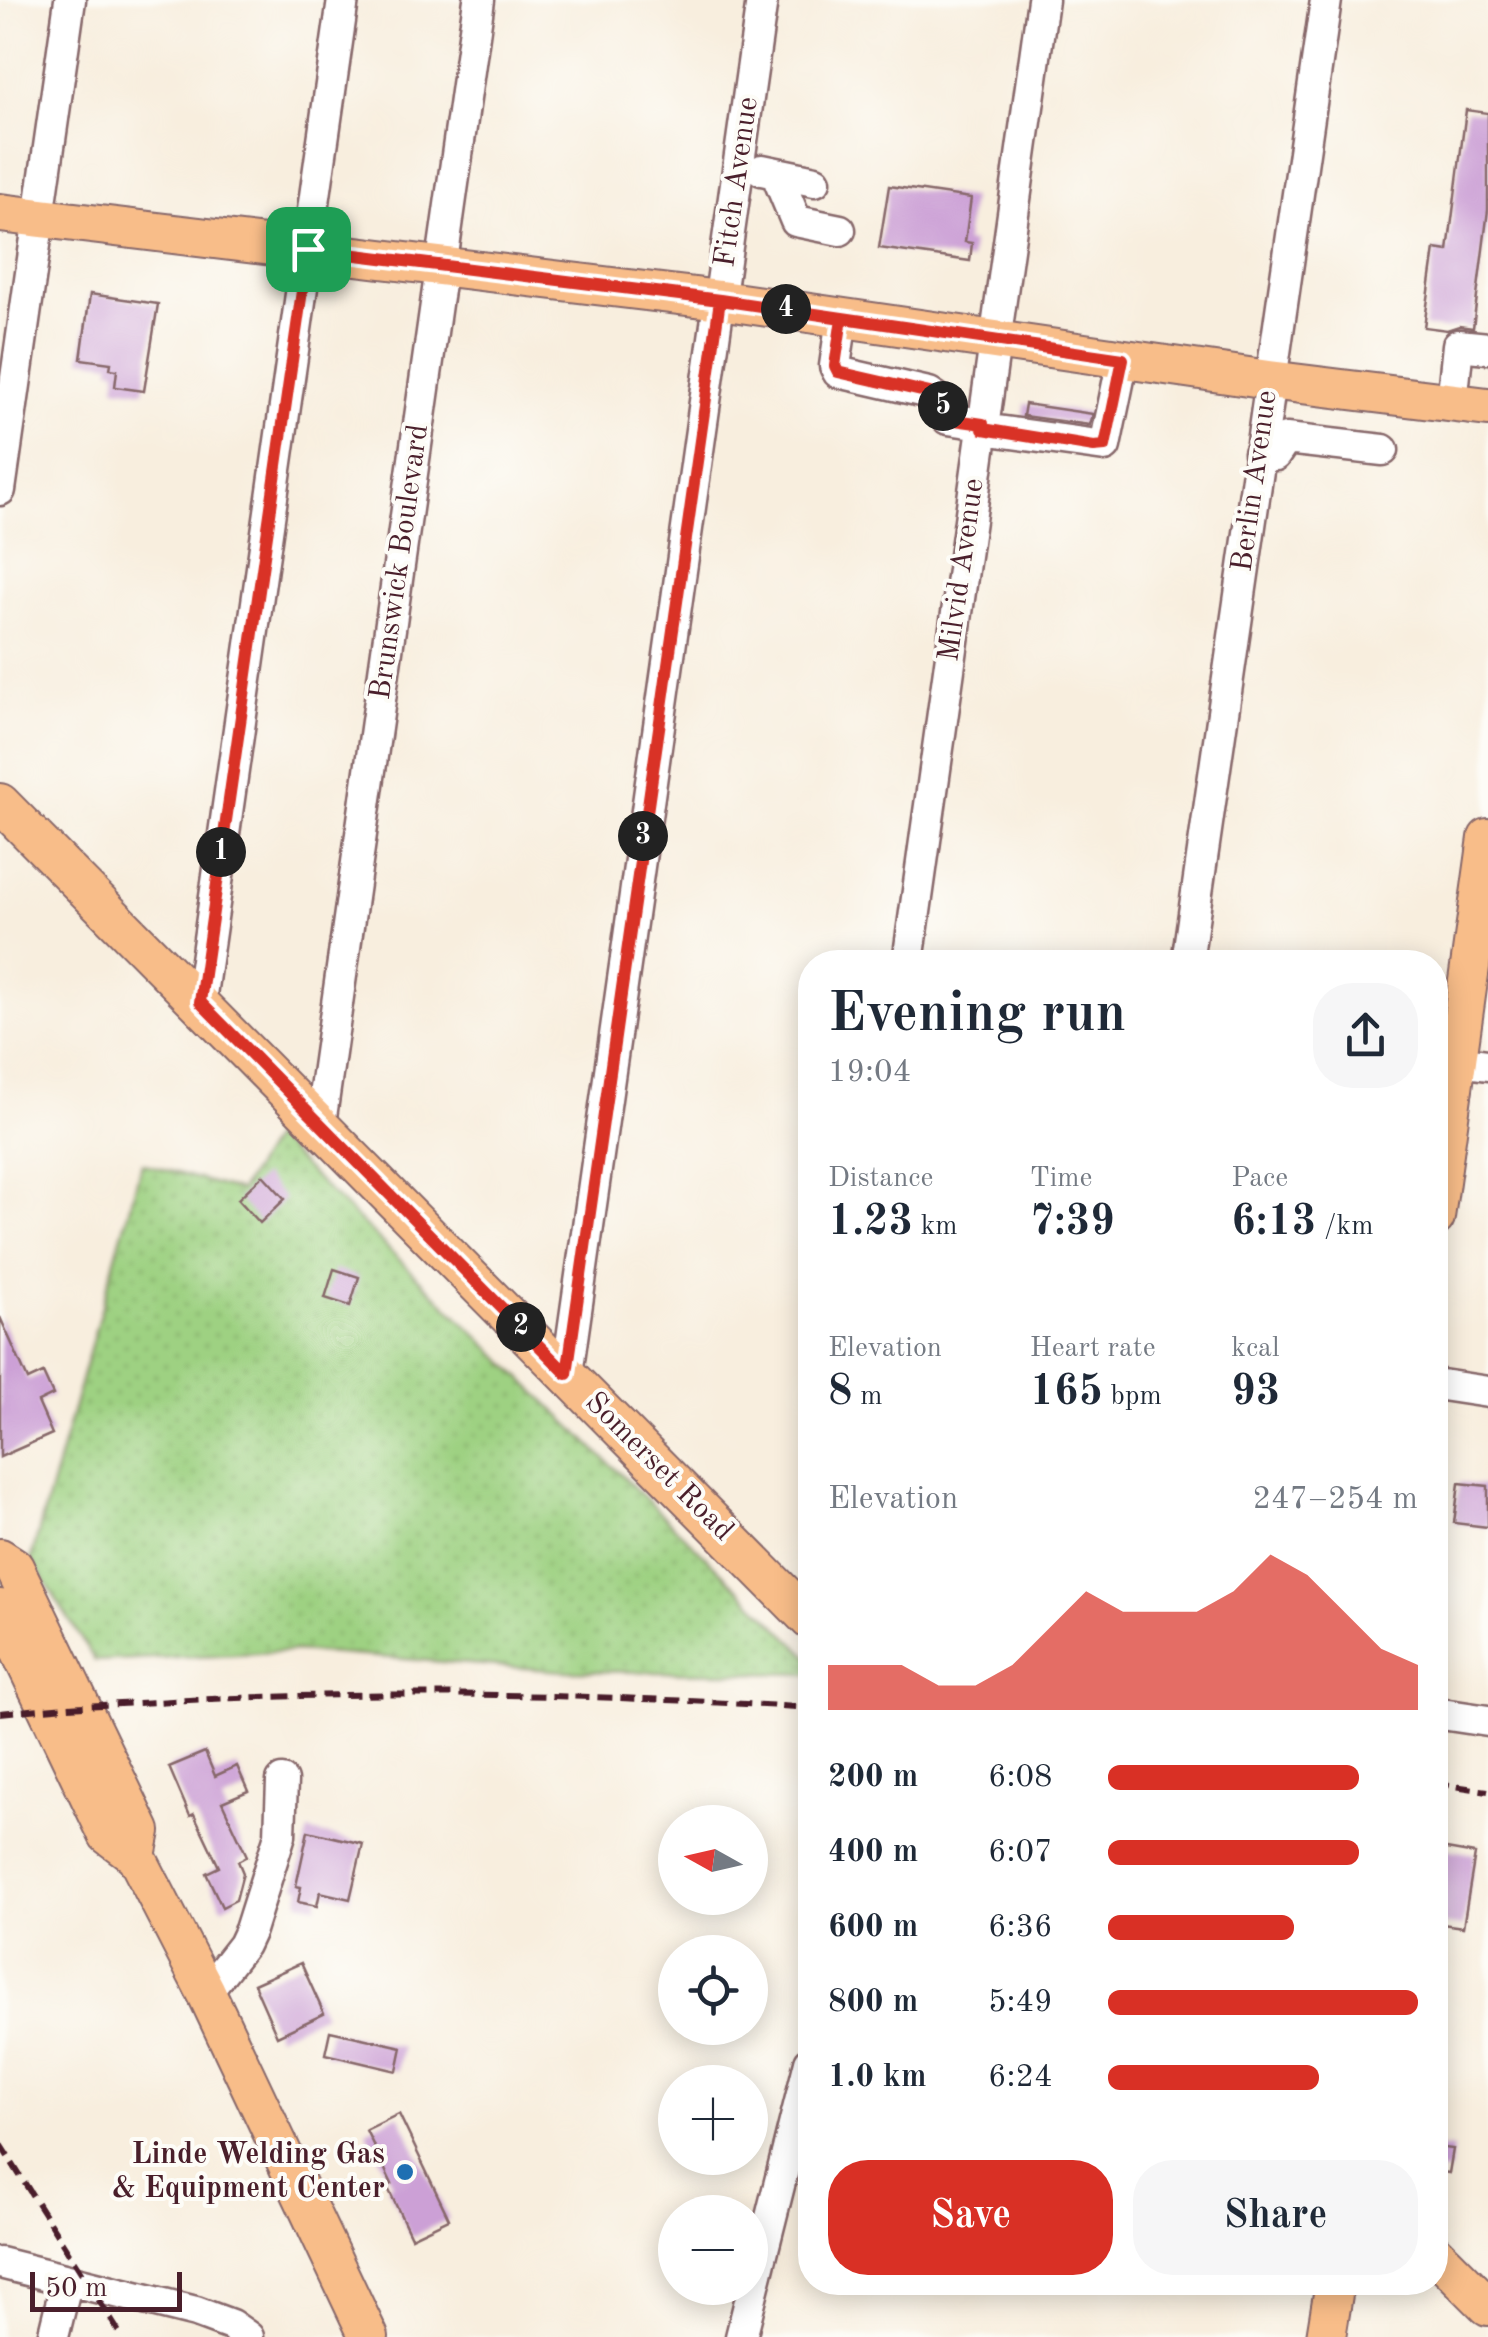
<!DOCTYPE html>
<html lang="en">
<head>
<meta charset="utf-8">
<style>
	:root { --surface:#fff; --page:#f6f6f7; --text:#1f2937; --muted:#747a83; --accent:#d93025 }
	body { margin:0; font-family:"Old Standard TT",serif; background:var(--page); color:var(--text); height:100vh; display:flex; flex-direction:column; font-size:38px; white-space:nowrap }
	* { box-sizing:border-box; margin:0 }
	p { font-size:32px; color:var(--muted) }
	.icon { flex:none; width:55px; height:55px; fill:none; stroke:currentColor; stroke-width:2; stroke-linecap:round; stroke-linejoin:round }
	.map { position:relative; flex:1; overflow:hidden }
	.drawer { position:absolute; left:798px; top:950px; width:650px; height:1345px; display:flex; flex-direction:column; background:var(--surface); border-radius:40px; box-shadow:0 5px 25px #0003 }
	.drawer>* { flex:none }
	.needle { width:65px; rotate:278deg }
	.fabs { position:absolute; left:658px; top:1805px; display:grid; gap:20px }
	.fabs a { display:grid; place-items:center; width:110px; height:110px; border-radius:50%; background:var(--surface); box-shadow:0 5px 25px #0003; font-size:50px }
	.scale { position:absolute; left:30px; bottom:25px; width:152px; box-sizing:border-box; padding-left:10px; border:5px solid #4a1f2b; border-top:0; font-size:28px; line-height:35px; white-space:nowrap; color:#4a1f2b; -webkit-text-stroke:8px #fdfcf7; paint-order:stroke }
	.pin { position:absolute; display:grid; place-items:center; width:85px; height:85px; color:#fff; margin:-42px; border-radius:20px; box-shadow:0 5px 15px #0006 }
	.km { position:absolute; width:50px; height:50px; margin:-25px; border-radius:50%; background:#222; color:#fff; font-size:28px; line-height:50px; text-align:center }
	.round { display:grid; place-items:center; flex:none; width:105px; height:105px; border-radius:40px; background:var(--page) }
	.overview { display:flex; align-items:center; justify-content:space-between; height:170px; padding:0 30px }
	h1 { font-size:55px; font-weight:700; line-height:75px }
	.stats { display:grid; grid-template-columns:repeat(3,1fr); gap:15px; height:170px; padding:10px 30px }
	.stats div { display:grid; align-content:center }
	.stats b { font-size:42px; font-weight:700 }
	.stats small { font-size:28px; font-weight:400 }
	.stats p { font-size:28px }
	.chart { height:280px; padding:20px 30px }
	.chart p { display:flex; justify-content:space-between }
	.chart svg { width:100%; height:180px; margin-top:10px; fill:var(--accent); opacity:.7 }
	.primary-button { display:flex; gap:20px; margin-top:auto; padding:20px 30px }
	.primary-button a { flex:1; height:115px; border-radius:40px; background:var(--accent); color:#fff; font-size:40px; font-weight:700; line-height:115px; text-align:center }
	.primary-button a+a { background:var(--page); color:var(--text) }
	ul { padding:0 30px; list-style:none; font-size:32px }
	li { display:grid; grid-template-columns:160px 120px 1fr; align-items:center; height:75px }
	li i { height:25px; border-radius:12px; background:var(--accent) }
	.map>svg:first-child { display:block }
	.grass { fill:url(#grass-dots); stroke:#747856; stroke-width:2.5 }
	.building { fill:#cca0d6 }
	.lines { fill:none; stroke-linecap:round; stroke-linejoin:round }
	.minor-casing { stroke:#87676a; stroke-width:35 }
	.major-casing { stroke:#87676a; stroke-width:42 }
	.minor { stroke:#fff; stroke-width:30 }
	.major { stroke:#f8bd89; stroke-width:38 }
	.rail { stroke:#4a1f2b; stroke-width:6; stroke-dasharray:15 8; stroke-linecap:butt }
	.route-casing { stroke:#fff; stroke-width:20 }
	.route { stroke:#d93025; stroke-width:12 }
	.poi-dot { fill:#1f6fb2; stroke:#fdfcf7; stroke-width:4 }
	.labels { text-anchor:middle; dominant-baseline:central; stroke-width:8; stroke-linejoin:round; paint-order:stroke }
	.street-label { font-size:30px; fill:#4a1f2b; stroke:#fdfcf7 }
	.poi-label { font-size:30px; font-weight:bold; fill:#4a1f2b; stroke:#fdfcf7; text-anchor:end }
</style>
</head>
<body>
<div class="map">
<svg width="1488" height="2337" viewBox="0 0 1488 2337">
	<defs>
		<pattern id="grass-dots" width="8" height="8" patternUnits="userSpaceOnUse" patternTransform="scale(2.5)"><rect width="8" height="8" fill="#9ed182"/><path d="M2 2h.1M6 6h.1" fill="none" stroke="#8ab370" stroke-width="1.8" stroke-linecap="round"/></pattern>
	</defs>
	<rect width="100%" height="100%" fill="#fdfcf7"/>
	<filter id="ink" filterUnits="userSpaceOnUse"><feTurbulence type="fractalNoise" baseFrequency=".01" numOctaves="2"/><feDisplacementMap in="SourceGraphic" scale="20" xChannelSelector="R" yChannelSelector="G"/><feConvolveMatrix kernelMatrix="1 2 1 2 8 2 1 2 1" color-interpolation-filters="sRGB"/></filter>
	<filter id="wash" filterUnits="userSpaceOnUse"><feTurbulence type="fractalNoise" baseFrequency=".0048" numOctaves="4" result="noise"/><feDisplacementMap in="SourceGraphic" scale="40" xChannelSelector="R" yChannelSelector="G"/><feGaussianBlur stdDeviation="2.25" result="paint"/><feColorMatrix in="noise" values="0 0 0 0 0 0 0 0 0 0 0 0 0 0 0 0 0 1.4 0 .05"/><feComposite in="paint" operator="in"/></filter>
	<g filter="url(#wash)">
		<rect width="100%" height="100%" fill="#f8eede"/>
		<path class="grass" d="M273,1137L810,1658V1674L563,1671L296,1651L95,1661L31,1559L142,1163L240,1191Z"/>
		<g id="blocks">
			<path class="building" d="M1466,110L1488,113V210L1473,328L1459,326L1447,330L1424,327L1435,249L1448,251Z
				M889,186L971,198L965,242L972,243L970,261L879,248Z
				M90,294L158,304L144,391L115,387L117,370L110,369L111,363L81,359Z
				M1025,404L1093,414L1090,425L1023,416Z
				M263,1175L285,1199L260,1223L238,1199Z
				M334,1269L359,1277L350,1306L325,1298Z
				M0,1317L28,1380L43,1373L53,1395L38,1402L52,1434L0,1457Z
				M1459,1483L1488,1486V1527L1454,1523Z
				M205,1752L215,1776L237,1766L248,1791L222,1802L247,1856L238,1861L243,1873L236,1900L222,1907L206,1873L219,1867L194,1814L190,1816L169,1767Z
				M308,1831L363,1844L350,1899L320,1892L317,1906L298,1902L301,1887L296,1886Z
				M1435,1847L1475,1854L1463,1927L1435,1923Z
				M301,1963L324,2014L277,2036L254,1984Z
				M330,2031L402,2047L397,2071L325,2054Z
				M399,2114L449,2219L411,2237L387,2186L392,2184L366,2130Z
				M1435,2147L1453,2149L1449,2173L1435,2171Z"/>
		</g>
	</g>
	<g filter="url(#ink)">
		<use href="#blocks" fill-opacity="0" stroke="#87676a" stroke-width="2.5"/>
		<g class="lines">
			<g class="minor-casing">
				<path id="minor" d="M762,170L815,181
					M776,173L796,221L840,230
					M842,318L835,366L838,372L929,393L941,401L948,419L983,424
					M1452,403L1458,345L1488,348
					M983,429L1105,446L1123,359
					M1259,453L1275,455L1286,439L1383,450
					M0,490L70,0
					M908,962L1043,0
					M1187,962L1326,0
					M200,1002L343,0
					M1435,1058L1488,1065
					M320,1124L479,0
					M567,1374L762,0
					M1435,1384L1488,1392
					M1435,1713L1488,1721
					M206,1992L243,1945L250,1930L280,1835L282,1781
					M0,2263L196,2312L231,2325L248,2337
					M53,2337L67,2280
					M741,2337L810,2062"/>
			</g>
			<g class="major-casing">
				<path id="major" d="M0,213L720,300L1269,380L1488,407
					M0,803L810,1620
					M1435,1217L1488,838
					M0,1558L14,1567L141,1831L136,1856
					M0,1609L108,1835L136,1856L206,1992L369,2337
					M1435,2253L1488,2306
					M1326,2337L1335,2282"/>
			</g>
			<use href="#minor" class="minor"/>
			<use href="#major" class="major"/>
			<path class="rail" d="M0,1713C63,1706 126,1704 189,1700C396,1690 603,1694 810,1708
				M1435,1783L1488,1791
				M0,2144L122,2337"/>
		</g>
	</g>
	<g class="lines" filter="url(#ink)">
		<g class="route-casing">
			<path id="route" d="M308,249L200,1002L567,1374L720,300L1123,359L1105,446L1094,447L983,429V424L948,419L941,401L930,393L838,372L835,366L842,318L720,300L308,249"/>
		</g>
		<use href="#route" class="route"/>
	</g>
	<circle class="poi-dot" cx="405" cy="2172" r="10"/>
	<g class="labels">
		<g class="street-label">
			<text transform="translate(737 182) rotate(-82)">Fitch Avenue</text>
			<text transform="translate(1255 481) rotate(-82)">Berlin Avenue</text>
			<text transform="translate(400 562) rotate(-82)">Brunswick Boulevard</text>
			<text transform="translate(962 570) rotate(-82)">Milvid Avenue</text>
			<text transform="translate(659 1467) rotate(45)">Somerset Road</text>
		</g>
		<g class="poi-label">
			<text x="385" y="2155">Linde Welding Gas<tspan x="385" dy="34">&amp; Equipment Center</tspan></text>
		</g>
	</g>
</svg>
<div class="fabs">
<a><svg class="needle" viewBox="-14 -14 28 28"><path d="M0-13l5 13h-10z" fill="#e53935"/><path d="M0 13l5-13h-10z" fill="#747a83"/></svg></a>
<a><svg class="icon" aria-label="locate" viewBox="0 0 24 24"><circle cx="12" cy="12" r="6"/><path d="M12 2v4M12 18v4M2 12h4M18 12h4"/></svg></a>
<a>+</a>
<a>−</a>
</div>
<div class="scale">50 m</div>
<div class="pin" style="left:308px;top:249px;background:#1e9e55"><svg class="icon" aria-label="arrive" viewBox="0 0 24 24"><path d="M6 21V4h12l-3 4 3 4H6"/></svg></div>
<b class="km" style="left:221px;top:852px">1</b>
<b class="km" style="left:521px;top:1327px">2</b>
<b class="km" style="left:643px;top:836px">3</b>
<b class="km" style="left:786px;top:309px">4</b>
<b class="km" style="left:943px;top:406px">5</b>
<section class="drawer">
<div class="overview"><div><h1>Evening run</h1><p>19:04</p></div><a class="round"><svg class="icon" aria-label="share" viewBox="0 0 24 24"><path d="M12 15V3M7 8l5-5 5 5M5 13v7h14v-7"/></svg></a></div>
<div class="stats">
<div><p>Distance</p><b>1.23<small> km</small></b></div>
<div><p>Time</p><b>7:39</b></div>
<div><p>Pace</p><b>6:13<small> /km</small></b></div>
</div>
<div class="stats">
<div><p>Elevation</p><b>8<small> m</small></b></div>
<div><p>Heart rate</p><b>165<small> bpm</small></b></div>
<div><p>kcal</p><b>93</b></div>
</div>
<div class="chart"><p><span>Elevation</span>247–254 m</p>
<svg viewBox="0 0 160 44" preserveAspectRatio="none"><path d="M0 44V33L10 33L20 33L30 38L40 38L50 33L60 24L70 15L80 20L90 20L100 20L110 15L120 6L130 11L140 20L150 29L160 33V44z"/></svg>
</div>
<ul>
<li><b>200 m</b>6:08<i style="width:81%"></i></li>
<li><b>400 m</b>6:07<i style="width:81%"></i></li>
<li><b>600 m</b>6:36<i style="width:60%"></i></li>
<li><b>800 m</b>5:49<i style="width:100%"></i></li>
<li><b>1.0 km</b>6:24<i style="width:68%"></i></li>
</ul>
<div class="primary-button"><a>Save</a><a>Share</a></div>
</section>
</div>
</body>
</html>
